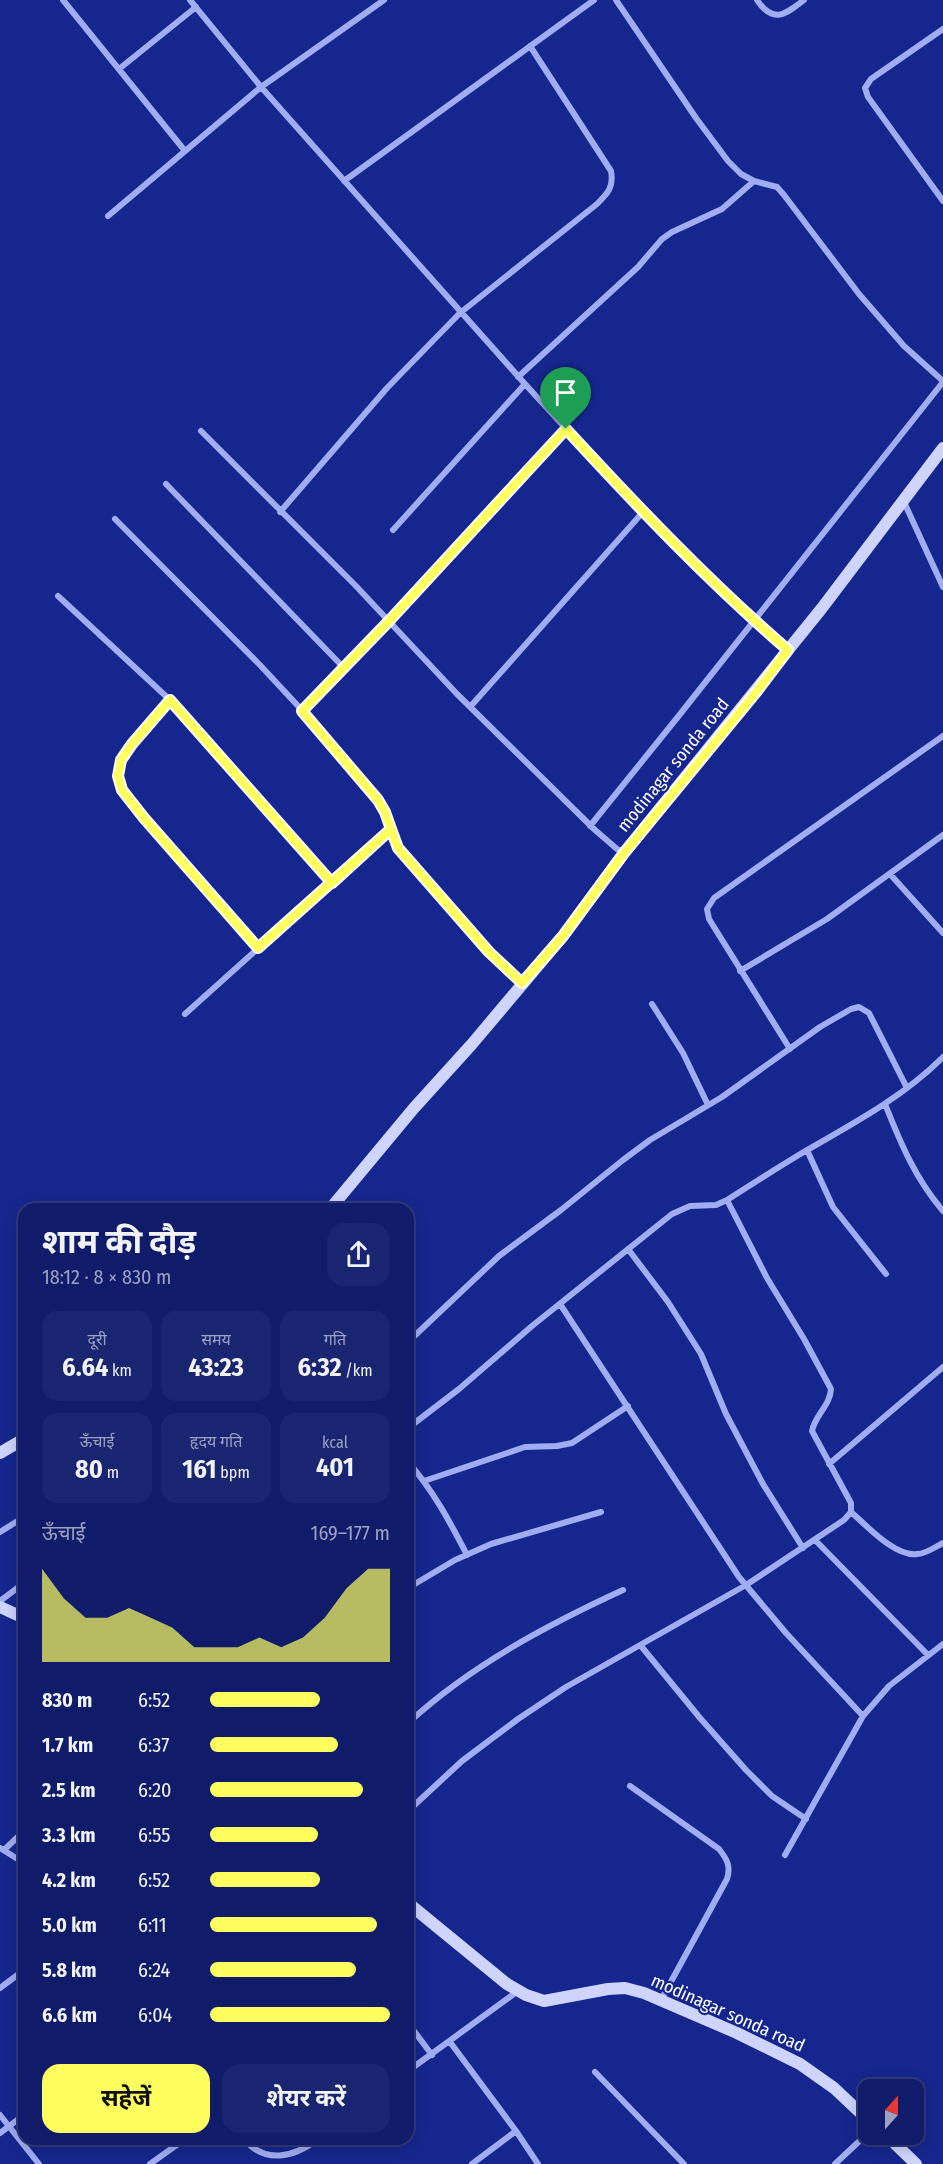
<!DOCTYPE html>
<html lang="hi">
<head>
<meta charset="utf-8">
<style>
	:root { --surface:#101c6a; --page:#192570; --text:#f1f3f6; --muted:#9ca1c1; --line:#303a7e; --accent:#feff5f }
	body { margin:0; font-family:"Fira Sans Condensed","Noto Sans Devanagari",sans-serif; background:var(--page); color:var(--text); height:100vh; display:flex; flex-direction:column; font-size:22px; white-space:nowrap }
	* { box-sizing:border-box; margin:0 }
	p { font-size:20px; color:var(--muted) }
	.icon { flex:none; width:33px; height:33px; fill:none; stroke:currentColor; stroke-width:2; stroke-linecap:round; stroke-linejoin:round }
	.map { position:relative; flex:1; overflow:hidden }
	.side { position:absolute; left:18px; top:1203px; width:396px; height:942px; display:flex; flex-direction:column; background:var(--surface); border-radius:18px; box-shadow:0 3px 15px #0003,0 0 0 2px var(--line) }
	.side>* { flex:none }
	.needle { width:39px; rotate:21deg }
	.tools { position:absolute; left:858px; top:2079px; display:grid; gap:12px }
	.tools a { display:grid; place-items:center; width:66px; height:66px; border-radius:12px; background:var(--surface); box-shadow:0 3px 15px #0003,0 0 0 2px var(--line); font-size:30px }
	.pin { position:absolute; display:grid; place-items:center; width:51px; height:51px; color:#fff; margin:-62px -26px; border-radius:50% 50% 50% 0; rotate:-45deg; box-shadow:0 0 6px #0007 }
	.pin .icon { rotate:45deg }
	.round { display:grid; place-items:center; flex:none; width:63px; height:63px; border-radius:18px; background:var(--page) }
	.head { display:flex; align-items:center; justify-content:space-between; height:102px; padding:0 24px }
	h1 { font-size:33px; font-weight:700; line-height:45px }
	.metrics { display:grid; grid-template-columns:repeat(3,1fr); gap:9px; height:102px; padding:6px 24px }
	.metrics div { display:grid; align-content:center; border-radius:15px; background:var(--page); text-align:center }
	.metrics b { font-size:26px; font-weight:700 }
	.metrics small { font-size:16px; font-weight:400 }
	.metrics p { font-size:16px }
	.chart { height:168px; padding:12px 24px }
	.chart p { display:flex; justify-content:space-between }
	.chart svg { width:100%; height:108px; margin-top:6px; fill:var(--accent); opacity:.7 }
	.cta { display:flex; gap:12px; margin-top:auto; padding:12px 24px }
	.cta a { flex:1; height:69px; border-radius:18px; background:var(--accent); color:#111; font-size:24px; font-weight:700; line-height:69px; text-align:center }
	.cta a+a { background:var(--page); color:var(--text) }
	ul { padding:0 24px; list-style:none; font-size:20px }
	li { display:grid; grid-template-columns:96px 72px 1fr; align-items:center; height:45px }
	li i { height:15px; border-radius:8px; background:var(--accent) }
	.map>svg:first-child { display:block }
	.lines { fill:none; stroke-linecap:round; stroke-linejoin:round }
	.street { stroke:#a0adf0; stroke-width:6 }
	.secondary { stroke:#ced4fb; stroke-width:12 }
	.route-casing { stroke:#fff; stroke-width:12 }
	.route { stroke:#feff5f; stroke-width:8 }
	.labels { text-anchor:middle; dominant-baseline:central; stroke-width:4.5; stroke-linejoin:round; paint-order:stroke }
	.street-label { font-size:18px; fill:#fff; stroke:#15268e }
</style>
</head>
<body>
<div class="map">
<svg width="943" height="2164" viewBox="0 0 943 2164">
	<rect width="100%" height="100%" fill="#15268e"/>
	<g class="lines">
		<path class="street" d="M63,0L185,151
			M190,0L261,87L525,384L625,493L763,628L788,650
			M616,0L696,118L728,161L741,174L754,181L777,187L784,195L859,294L904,346L943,381
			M757,0C773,24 785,15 804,0
			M943,29L871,79L865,88L868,97L943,201
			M119,69L196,7
			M344,181L594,0
			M108,216L261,87L384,0
			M518,377L638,267L662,239L672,232L722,209L754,181
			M201,431L356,586L457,694L595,830L617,849L624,852
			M166,484L344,668
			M904,502L943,587
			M280,512L387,388L460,313L597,204C608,193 614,187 611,171L530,46
			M115,519L259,664L313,722L378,800L385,812L398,848L489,952L522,983
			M393,530L525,384
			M58,596L170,700L332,883
			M170,700L132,744L121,761L118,776L122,790L144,818L258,948
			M470,707L643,512
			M302,711L389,621L566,429
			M590,826L677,718L943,382
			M890,874L943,933
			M740,971L827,919L943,835
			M652,1004L683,1053L708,1105
			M185,1014L391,829
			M790,1049L709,919L707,909L714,898L943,736
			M885,1104C901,1144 915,1178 943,1211
			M807,1150L833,1207L886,1274
			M628,1249L668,1302L701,1354L726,1414L763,1484L803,1548
			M560,1304L739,1577L786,1633L863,1716
			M408,1342L499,1256L561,1210L623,1160L650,1140L722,1097L820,1027L851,1009L859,1007L869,1013L907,1088
			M408,1428L459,1389L532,1326L672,1214L690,1206L716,1205L727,1200C752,1184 777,1168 802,1153C852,1124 902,1098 943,1057
			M408,1462C433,1490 450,1522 467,1555
			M829,1464L943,1367
			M424,1481L525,1447L557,1446L572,1443L628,1406
			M851,1512C867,1526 895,1557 917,1554C926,1554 935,1547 943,1543
			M0,1532L24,1517
			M815,1540L928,1655
			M408,1588L455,1560L491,1544L601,1512
			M0,1601L24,1583
			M641,1646L700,1718L746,1770L772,1796L806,1819
			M408,1723C470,1666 547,1625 623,1590
			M630,1786L719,1849C727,1859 731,1866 727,1879L661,2000
			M408,1811L462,1761L518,1719L566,1687L746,1585L844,1520L851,1512V1503L812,1431C815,1415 830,1406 831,1389L804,1339L767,1278L727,1200
			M0,1848L24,1863
			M4,1850L24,1831
			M785,1855L863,1716L889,1686L943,1644
			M0,1988L24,1970
			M408,2023L432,2055
			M450,2042L516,2131L538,2164
			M408,2071L518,1991
			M595,2072L684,2164
			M0,2115L39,2164
			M0,2133L24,2115
			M244,2139C265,2164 293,2158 318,2139
			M150,2164L185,2139
			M472,2164L516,2131
			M835,2164L868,2133"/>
		<path class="secondary" d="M330,1209L414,1108L472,1044L563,936L624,853L822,608L943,448
			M0,1453L24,1439
			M0,1607L24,1618
			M408,1903L507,1984L526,1995L544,2001L608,1989L625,1988L644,1993L737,2033L800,2064L834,2088L868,2120
			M885,2134L916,2164"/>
	</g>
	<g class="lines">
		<g class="route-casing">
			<path id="route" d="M566,429L389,621L302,711L378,800L385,812L391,829L332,883L170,700L132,744L121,760L118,776L122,790L144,818L258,948L391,829L398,848L489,952L522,983L563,936L624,853L757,691L788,650C709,582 636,505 566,429"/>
		</g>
		<use href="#route" class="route"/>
	</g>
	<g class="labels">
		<g class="street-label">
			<text transform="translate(673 765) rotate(-51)">modinagar sonda road</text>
			<text transform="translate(728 2013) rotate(24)">modinagar sonda road</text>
		</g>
	</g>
</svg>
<div class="tools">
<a><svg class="needle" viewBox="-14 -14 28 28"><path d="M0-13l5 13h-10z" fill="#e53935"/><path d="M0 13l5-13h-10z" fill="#9ca1c1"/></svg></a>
</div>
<div class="pin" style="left:566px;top:429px;background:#1e9e55"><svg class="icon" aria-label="arrive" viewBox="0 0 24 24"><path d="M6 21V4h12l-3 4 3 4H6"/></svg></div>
<section class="side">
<div class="head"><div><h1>शाम की दौड़</h1><p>18:12 · 8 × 830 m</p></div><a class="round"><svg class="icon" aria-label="share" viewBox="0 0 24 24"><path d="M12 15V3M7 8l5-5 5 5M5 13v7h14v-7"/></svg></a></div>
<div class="metrics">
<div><p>दूरी</p><b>6.64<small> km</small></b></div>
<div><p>समय</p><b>43:23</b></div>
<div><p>गति</p><b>6:32<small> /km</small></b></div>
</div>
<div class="metrics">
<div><p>ऊँचाई</p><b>80<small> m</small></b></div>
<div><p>हृदय गति</p><b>161<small> bpm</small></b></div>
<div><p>kcal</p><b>401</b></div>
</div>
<div class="chart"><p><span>ऊँचाई</span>169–177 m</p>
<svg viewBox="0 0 160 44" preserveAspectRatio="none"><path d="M0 44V6L10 18L20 26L30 26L40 22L50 26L60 30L70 38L80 38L90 38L100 34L110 38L120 34L130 26L140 14L150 6L160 6V44z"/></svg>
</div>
<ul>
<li><b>830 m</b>6:52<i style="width:61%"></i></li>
<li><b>1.7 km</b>6:37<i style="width:71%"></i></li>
<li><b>2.5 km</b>6:20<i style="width:85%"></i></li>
<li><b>3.3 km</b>6:55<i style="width:60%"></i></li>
<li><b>4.2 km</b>6:52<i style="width:61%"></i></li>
<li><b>5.0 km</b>6:11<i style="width:93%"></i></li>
<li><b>5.8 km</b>6:24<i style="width:81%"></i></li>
<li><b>6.6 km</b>6:04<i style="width:100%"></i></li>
</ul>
<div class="cta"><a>सहेजें</a><a>शेयर करें</a></div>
</section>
</div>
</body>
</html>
